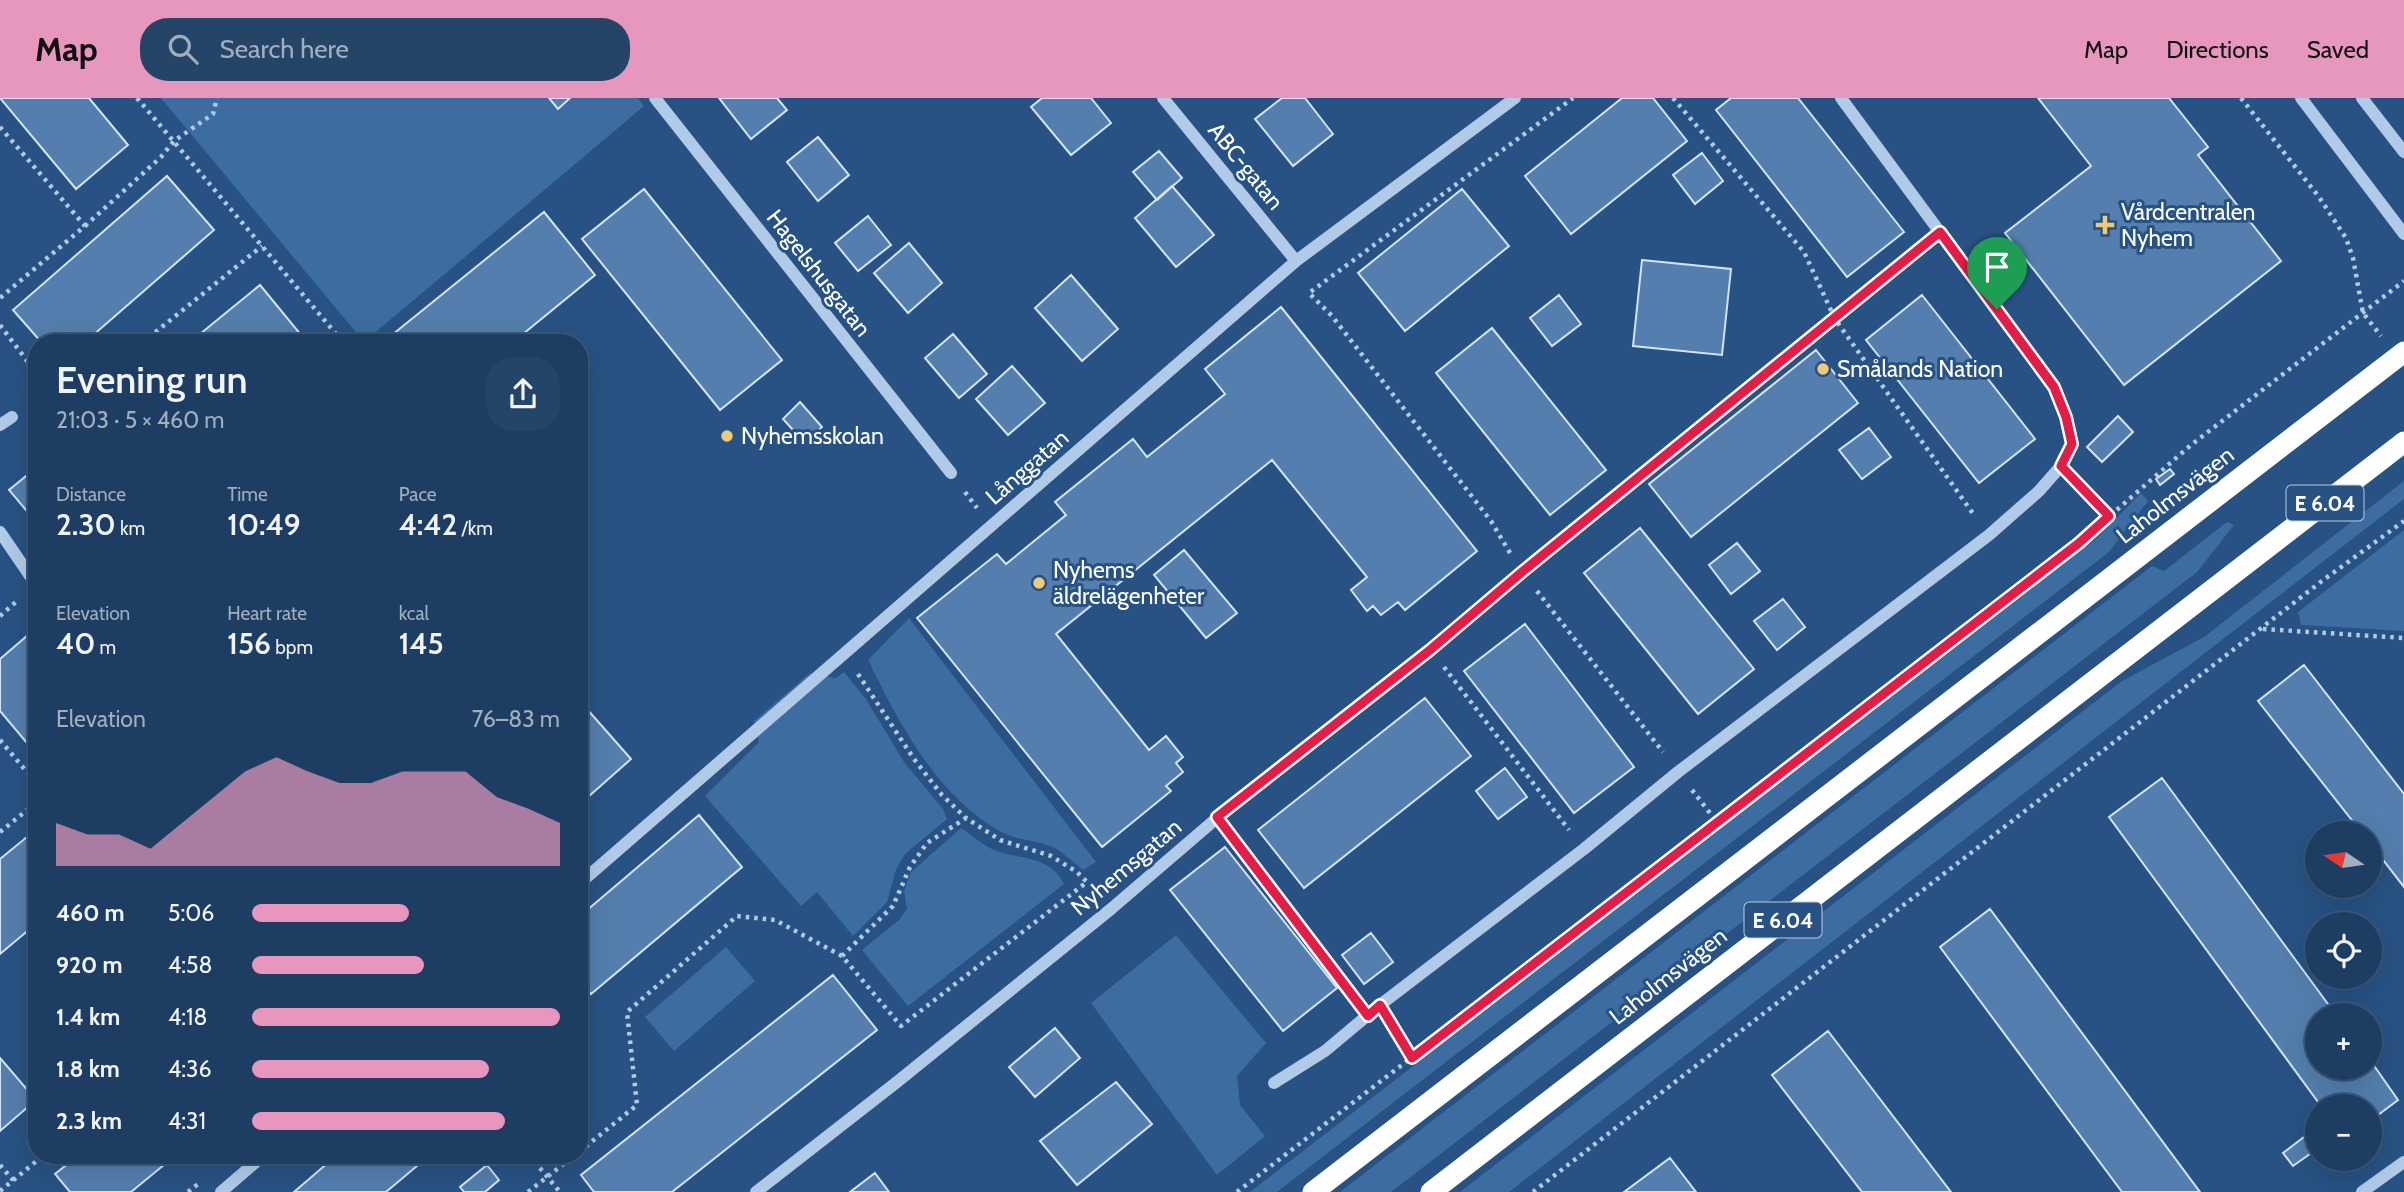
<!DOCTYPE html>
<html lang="en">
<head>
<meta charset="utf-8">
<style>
	:root { --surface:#1d3e62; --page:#254568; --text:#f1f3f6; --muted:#a0aebe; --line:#3b5777; --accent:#e797bd }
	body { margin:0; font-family:Cabin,sans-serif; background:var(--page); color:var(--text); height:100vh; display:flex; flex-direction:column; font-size:26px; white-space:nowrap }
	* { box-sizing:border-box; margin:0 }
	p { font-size:23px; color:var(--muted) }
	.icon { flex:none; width:38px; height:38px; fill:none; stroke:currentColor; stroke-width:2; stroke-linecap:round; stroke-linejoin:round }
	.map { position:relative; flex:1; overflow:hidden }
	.sheet { position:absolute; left:28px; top:236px; width:560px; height:830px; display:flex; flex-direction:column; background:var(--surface); border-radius:28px; box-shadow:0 7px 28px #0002,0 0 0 2px var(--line) }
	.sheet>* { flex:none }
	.needle { width:46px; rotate:283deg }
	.fabs { position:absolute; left:2305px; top:723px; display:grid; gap:14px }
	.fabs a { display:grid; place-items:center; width:77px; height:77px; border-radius:50%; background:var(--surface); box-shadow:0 7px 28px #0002,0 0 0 2px var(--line); font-size:35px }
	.pin { position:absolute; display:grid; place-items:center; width:60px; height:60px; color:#fff; margin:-72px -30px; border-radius:50% 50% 50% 0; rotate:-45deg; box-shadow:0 0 7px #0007 }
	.pin .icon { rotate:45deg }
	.round { display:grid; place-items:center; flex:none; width:74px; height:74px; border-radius:28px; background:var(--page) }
	.headline { display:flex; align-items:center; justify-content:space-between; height:119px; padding:0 28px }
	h1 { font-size:38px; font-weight:600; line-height:52px }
	.metrics { display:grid; grid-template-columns:repeat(3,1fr); gap:10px; height:119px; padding:7px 28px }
	.metrics div { display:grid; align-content:center }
	.metrics b { font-size:30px; font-weight:600 }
	.metrics small { font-size:19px; font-weight:400 }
	.metrics p { font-size:19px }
	.chart { height:196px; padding:14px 28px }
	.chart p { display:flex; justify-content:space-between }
	.chart svg { width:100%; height:126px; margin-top:7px; fill:var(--accent); opacity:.7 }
	ul { padding:0 28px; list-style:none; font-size:23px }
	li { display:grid; grid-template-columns:112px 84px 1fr; align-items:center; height:52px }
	li i { height:18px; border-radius:9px; background:var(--accent) }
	header { display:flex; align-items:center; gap:42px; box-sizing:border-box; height:98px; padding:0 35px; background:var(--accent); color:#111 }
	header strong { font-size:33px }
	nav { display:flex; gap:38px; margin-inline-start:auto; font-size:24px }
	.search { width:490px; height:63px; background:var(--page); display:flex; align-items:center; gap:18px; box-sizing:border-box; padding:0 24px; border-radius:28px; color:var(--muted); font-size:26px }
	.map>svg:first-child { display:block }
	.green { fill:#3c6ca0 }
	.building { fill:#537ead; stroke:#d4e4f6; stroke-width:2 }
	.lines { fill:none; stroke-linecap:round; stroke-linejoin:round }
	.path { stroke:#b0cae7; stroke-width:4.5; stroke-dasharray:3.5 5; stroke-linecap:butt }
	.minor { stroke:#b0cae7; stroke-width:12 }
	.highway { stroke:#fff; stroke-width:21 }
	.route-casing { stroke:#fff; stroke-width:14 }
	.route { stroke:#e11d48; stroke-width:9 }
	.poi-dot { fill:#efc976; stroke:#275283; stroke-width:2.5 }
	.labels { text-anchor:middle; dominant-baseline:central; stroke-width:6; stroke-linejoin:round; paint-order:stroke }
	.shield { fill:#275283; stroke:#becbda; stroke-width:2 }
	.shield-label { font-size:21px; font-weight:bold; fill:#fff }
	.street-label { font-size:23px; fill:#fff; stroke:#275283 }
	.poi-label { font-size:23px; fill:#fff; stroke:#275283; text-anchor:start }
</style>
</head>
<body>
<header>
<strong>Map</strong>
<div class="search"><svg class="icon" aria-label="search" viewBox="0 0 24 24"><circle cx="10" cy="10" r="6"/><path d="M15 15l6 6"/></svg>Search here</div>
<nav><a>Map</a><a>Directions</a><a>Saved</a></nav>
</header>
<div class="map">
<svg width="2404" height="1094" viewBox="0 0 2404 1094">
	<rect width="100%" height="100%" fill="#275283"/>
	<path class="green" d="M161,0H638L644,8L364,244Z
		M2404,383V401L1509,1094H1460L2122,583L2204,539Z
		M2141,395L2148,403L2109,454L1277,1094H1250L2097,440Z
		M2227,424L2234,427L2197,474L1391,1094H1340L2152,468L2164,473Z
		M2404,432V533L2301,527L2298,514Z
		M909,520L1096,764L1083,772C1074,765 1063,754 1053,749C1036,742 1017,742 1001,734C936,697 900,627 868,562Z
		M844,574L866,601L904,664L943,711L947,721L905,756L896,772L887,804L853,838L817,794L801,808L705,698L759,644L754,623L810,575L836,580Z
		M961,730C970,736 979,744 988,749C1015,764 1047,753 1064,786L908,908L862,852L899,822L907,811L904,793L911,774Z
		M1176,837L1266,945L1237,978L1240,1007L1265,1038L1217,1077L1091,905Z
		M726,849L755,883L674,953L645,919Z"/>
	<path class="building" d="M0,0H89L128,47L76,91Z
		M549,0H570L558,11Z
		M719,0H777L787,12L751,41Z
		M1042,0H1091L1111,25L1071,57L1031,9Z
		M1282,0H1305L1333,36L1293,68L1255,21Z
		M1622,0H1653L1687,43L1571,136L1525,78Z
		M1731,0H1798L1904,134L1847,179L1716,12Z
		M2038,0H2169L2208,49L2198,57L2281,163L2124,287L2005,135L2091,68Z
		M818,39L849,77L818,103L787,64Z
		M1159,53L1182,80L1157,102L1133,74Z
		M1702,55L1723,83L1695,106L1673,77Z
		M167,78L214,132L84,245H42L13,212Z
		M1172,88L1214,137L1176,169L1135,120Z
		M644,91L782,262L720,312L582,141Z
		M1462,91L1509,148L1405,233L1358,175Z
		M544,114L595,177L512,245H382Z
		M868,118L891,147L858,173L835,145Z
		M909,145L942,185L908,215L874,175Z
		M1642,162L1731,171L1722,257L1633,248Z
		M1071,177L1118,231L1082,263L1035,210Z
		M260,187L302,238L293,245H189Z
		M1559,197L1581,226L1552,248L1530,220Z
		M1922,197L2035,341L1979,385L1866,242Z
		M1281,209L1477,453L1405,512L1398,504L1381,517L1373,508L1367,513L1351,492L1367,479L1272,362L1056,536L1149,652L1166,638L1183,659L1176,665L1183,674L1166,688L1171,693L1102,749L917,520L997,456L1006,466L1066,417L1055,404L1133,341L1147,359L1225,296L1205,271Z
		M1492,230L1606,372L1550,417L1436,275Z
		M953,236L987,276L959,300L925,260Z
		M1816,252L1858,305L1691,439L1649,386Z
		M1012,268L1045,305L1008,337L976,301Z
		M800,304L822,329L805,345L783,321Z
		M2118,318L2133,334L2102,364L2087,349Z
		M1869,330L1891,359L1862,381L1839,352Z
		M37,369V425L9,392Z
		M2170,371L2174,376L2160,387L2156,381Z
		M1640,430L1754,571L1698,616L1584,475Z
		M1737,445L1760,473L1731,496L1709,467Z
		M1184,452L1237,515L1206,540L1154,477Z
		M1783,501L1805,529L1777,552L1754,523Z
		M1525,526L1634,669L1574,715L1464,573Z
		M28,537L37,548V657L0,613V561Z
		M2304,567L2404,696V789L2370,745V735H2362L2258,603Z
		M1425,600L1471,658L1304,790L1258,732Z
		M579,602L631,661L579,707Z
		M1505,670L1527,699L1498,721L1476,693Z
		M2162,680L2336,917H2317V970H2370V962L2398,1002L2370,1023V1008H2321L2109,719Z
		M699,717L742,769L591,896L579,882V819Z
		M33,734L37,738V825L0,856V761Z
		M1225,749L1337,890L1283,933L1170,792Z
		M1990,811L2200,1094H2122L1940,849Z
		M1371,835L1393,864L1364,886L1342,857Z
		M833,877L877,932L672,1094H594L581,1077Z
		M1055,930L1080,960L1035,999L1009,969Z
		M1828,933L1951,1094H1862L1772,977Z
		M0,960L36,1002L0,1033Z
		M1116,984L1152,1026L1077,1087L1040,1043Z
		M2304,1039L2314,1053L2293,1068L2283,1055Z
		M79,1057H176L131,1094H70L55,1076Z
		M337,1057H430L386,1094H294Z
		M1670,1060L1696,1094H1624Z
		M487,1067L499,1082L485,1094H464L460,1089Z
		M875,1075L889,1094H850Z"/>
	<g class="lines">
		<path class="path" d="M137,0L342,243
			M1673,0L1804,154L1835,221L1974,417
			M2241,0L2319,99L2346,140L2353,160L2363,215L2381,238
			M0,29L85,128L0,200
			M85,128L161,59L174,43L213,16L217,0
			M0,227L37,276
			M142,245L262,148
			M2076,384L2109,418
			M965,394L977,410
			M1510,455L1491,423L1332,218L1309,195L1573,0
			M1539,461L1923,148
			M1537,493L1663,654
			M0,518L18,502
			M2263,531L2404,540
			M1444,569L1569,732
			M0,642L37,686
			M1692,692L1717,724
			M0,734L37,704
			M1230,737L1354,900
			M842,858L893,808L910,769L927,745L966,720
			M1393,929L1412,959
			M579,1054L637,1007L627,914L737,818L775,822L842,858L901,928L1087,784L1077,774L1051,758L1000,742L966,720L942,697L914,661L858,576
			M529,1057L560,1094
			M0,1067L13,1082
			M0,1093L44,1057
			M188,1094L198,1086
			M528,1094L575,1057
			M1237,1094L2079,445L2191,347L2404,183
			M1533,1094L2322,483L2404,423"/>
		<path class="minor" d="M655,0L951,375
			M1163,0L1296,163
			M2301,0L2404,136
			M2362,0L2404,54
			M0,327L12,319
			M0,434L37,488
			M579,786L1296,163L1515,0
			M1274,985L1325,953L1380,907L1584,751L1678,674L1989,437L2039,393L2061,368L2072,347L2066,319L2054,289L1841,0
			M221,1094L264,1057
			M756,1094L897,984L1111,811L1217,720L1430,552L1522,474
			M2362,1094L2404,1064"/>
		<path class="highway" d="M1313,1094L2404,254
			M1431,1094L2404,344"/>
	</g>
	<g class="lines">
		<g class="route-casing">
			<path id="route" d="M1940,134L2054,289L2066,319L2072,346L2061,368L2109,418L2079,445L1412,960L1380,907L1368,918L1217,719L1430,552L1522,474Z"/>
		</g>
		<use href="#route" class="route"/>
	</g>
	<g class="poi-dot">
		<path d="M2101.5 116.5h7v7h7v7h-7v7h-7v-7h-7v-7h7z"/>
		<circle cx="1823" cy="271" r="7"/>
		<circle cx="727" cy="338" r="7"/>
		<circle cx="1039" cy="485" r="7"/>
	</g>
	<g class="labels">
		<g class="shield">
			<rect x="2286.5" y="387.5" width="77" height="35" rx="5"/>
			<rect x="1744.5" y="804.5" width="77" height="35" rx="5"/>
		</g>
		<g class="shield-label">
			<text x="2325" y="405">E 6.04</text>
			<text x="1783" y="822">E 6.04</text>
		</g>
		<g class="street-label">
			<text transform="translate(1246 68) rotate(51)">ABC-gatan</text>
			<text transform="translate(819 175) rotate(52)">Hagelshusgatan</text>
			<text transform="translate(1027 369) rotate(-41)">Långgatan</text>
			<text transform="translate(2175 397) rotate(-38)">Laholmsvägen</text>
			<text transform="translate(1126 769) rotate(-40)">Nyhemsgatan</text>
			<text transform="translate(1668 878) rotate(-38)">Laholmsvägen</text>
		</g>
		<g class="poi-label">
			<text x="2121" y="114">Vårdcentralen<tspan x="2121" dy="26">Nyhem</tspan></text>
			<text x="1837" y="271">Smålands Nation</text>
			<text x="741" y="338">Nyhemsskolan</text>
			<text x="1053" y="472">Nyhems<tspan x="1053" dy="26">äldrelägenheter</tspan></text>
		</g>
	</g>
</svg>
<div class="fabs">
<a><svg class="needle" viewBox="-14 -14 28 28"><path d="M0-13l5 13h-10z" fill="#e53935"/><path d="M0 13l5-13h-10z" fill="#a0aebe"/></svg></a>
<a><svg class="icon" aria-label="locate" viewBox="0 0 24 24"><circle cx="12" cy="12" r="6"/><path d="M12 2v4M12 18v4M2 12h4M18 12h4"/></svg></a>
<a>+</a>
<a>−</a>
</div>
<div class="pin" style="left:1997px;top:211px;background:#1e9e55"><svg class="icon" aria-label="arrive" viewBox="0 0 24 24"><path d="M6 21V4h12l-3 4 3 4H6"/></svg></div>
<section class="sheet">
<div class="headline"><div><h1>Evening run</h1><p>21:03 · 5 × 460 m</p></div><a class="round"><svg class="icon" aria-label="share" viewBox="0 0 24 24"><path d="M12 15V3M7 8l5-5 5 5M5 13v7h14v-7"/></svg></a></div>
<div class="metrics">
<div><p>Distance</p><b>2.30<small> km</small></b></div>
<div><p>Time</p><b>10:49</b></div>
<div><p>Pace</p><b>4:42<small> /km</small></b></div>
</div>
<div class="metrics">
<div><p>Elevation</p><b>40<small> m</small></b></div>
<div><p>Heart rate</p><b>156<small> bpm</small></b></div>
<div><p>kcal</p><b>145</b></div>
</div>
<div class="chart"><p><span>Elevation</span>76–83 m</p>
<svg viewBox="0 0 160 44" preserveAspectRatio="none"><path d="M0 44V29L10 33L20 33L30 38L40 29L50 20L60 11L70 6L80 11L90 15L100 15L110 11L120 11L130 11L140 20L150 24L160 29V44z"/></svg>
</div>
<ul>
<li><b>460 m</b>5:06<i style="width:51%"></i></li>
<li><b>920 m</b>4:58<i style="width:56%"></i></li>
<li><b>1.4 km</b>4:18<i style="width:100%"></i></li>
<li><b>1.8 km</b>4:36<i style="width:77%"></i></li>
<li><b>2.3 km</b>4:31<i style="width:82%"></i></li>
</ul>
</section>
</div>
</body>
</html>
